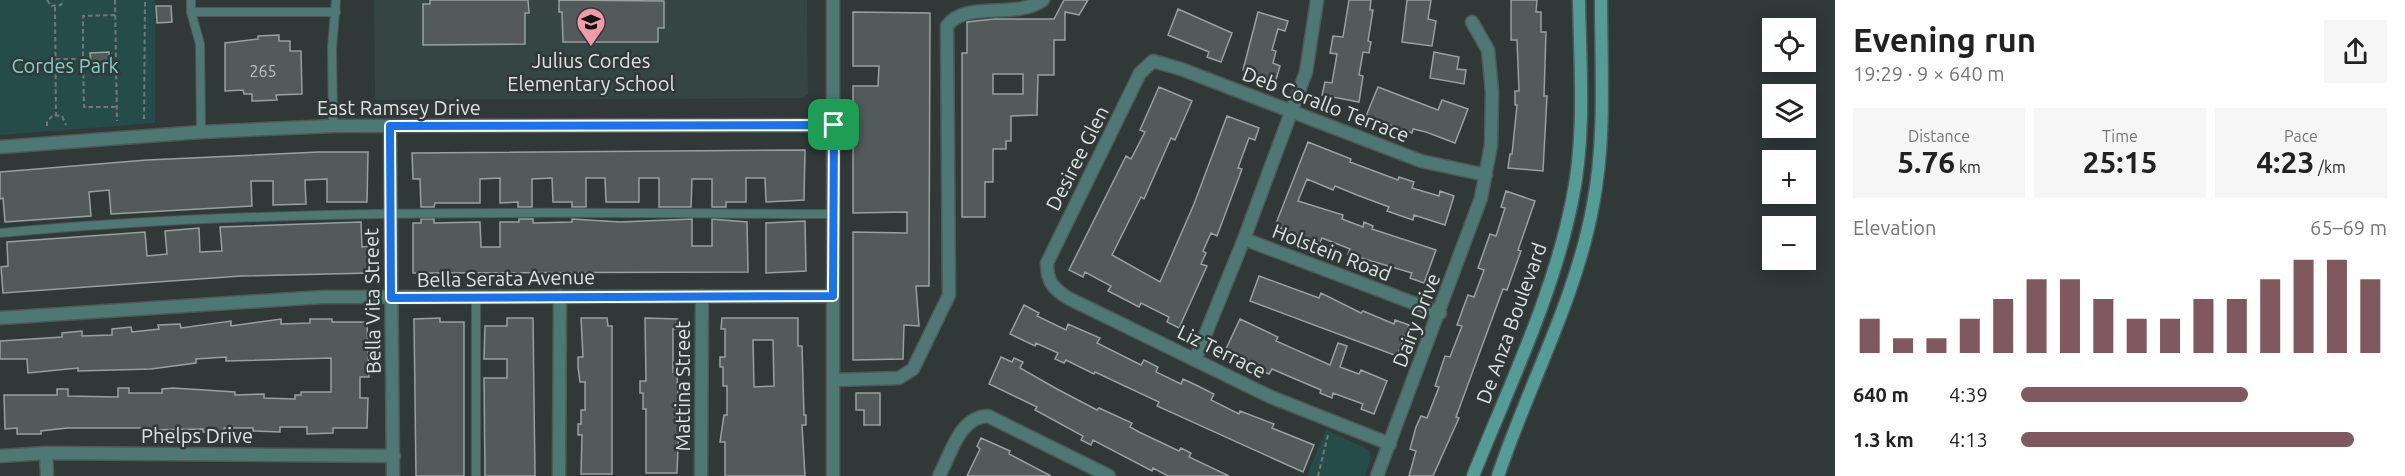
<!DOCTYPE html>
<html lang="en">
<head>
<meta charset="utf-8">
<style>
	:root { --surface:#fff; --page:#f6f6f6; --text:#222; --muted:#767676; --accent:#80585f }
	body { margin:0; font-family:Ubuntu,sans-serif; background:var(--page); color:var(--text); height:100vh; display:flex; flex-direction:column; font-size:22px; white-space:nowrap }
	* { box-sizing:border-box; margin:0 }
	p { font-size:20px; color:var(--muted) }
	.icon { flex:none; width:33px; height:33px; fill:none; stroke:currentColor; stroke-width:2; stroke-linecap:round; stroke-linejoin:round }
	.map { position:relative; flex:1; overflow:hidden }
	.sheet { display:flex; flex-direction:column; background:var(--surface); width:570px }
	.sheet>* { flex:none }
	.controls { position:absolute; left:1762px; top:18px; display:grid; gap:12px }
	.controls a { display:grid; place-items:center; width:54px; height:54px; border-radius:0px; background:var(--surface); box-shadow:0 3px 15px #0003; font-size:30px }
	.pin { position:absolute; display:grid; place-items:center; width:51px; height:51px; color:#fff; margin:-26px; border-radius:12px; box-shadow:0 3px 9px #0006 }
	.round { display:grid; place-items:center; flex:none; width:63px; height:63px; border-radius:0px; background:var(--page) }
	.summary { display:flex; align-items:center; justify-content:space-between; height:102px; padding:0 18px }
	h1 { font-size:33px; font-weight:700; line-height:45px }
	.metrics { display:grid; grid-template-columns:repeat(3,1fr); gap:9px; height:102px; padding:6px 18px }
	.metrics div { display:grid; align-content:center; border-radius:0px; background:var(--page); text-align:center }
	.metrics b { font-size:30px; font-weight:700 }
	.metrics small { font-size:16px; font-weight:400 }
	.metrics p { font-size:16px }
	.chart { height:168px; padding:12px 18px }
	.chart p { display:flex; justify-content:space-between }
	.chart svg { width:100%; height:108px; margin-top:6px; stroke:var(--accent); stroke-width:6 }
	ul { padding:0 18px; list-style:none; font-size:20px }
	li { display:grid; grid-template-columns:96px 72px 1fr; align-items:center; height:45px }
	li i { height:15px; border-radius:8px; background:var(--accent) }
	main { display:flex; flex:1; min-height:0 }
	.map>svg:first-child { display:block }
	.built { fill:#344543 }
	.green { fill:#264c49 }
	.building { fill:#525b5a; stroke:#97a1a0; stroke-width:1.5; fill-rule:evenodd }
	.lines { fill:none; stroke-linecap:round; stroke-linejoin:round }
	.lane-casing { stroke:#4f5857; stroke-width:10 }
	.street-casing { stroke:#4f5857; stroke-width:15 }
	.secondary-casing { stroke:#4f5857; stroke-width:15 }
	.path { stroke:#717978; stroke-width:2; stroke-dasharray:4.5 3; stroke-linecap:butt }
	.lane { stroke:#4d7874; stroke-width:8 }
	.street { stroke:#4d7874; stroke-width:12 }
	.secondary { stroke:#549d97; stroke-width:12 }
	.route-casing { stroke:#fff; stroke-width:12 }
	.route { stroke:#1a73e8; stroke-width:8 }
	.labels { text-anchor:middle; dominant-baseline:central; stroke-width:5; stroke-linejoin:round; paint-order:stroke }
	.number-label { font-size:16px; fill:#bac1c0 }
	.poi-label { font-size:20px; fill:#dde3e2; stroke:#303938 }
	.park-label { font-size:20px; fill:#81d0c9; stroke:#303938 }
	.street-label { font-size:20px; fill:#dde3e2; stroke:#303938 }
</style>
</head>
<body>
<main>
<div class="map">
<svg width="1835" height="476" viewBox="0 0 1835 476">
	<rect width="100%" height="100%" fill="#303938"/>
	<path class="built" d="M374,0H807L808,94L803,98L375,100Z"/>
	<path class="green" d="M0,0H155V123L0,135Z
		M1326,430L1369,450L1371,458L1365,476H1307Z"/>
	<path class="building" d="M430,0H528L529,13H525V44L423,45V4H430Z
		M559,0L664,1V28H658V42H563L562,12H559Z
		M1064,0H1088L1079,15L1065,12V40H1054V75H1038L1037,115L1011,116V141H1006V149H993V182H985V217H962V53H967V22L994,19H1054ZM993,74H1023V94H993Z
		M1349,0H1371L1370,10H1373L1368,41L1371,42L1369,53L1363,52L1359,75L1363,76L1359,102L1322,95L1325,82L1332,83L1337,54L1330,53L1333,36L1343,37Z
		M1407,0H1431L1428,19L1436,21L1432,46L1402,42Z
		M1511,0H1537L1536,12H1541V32H1546L1544,96H1547L1543,171L1508,168L1510,154H1512L1517,105H1515V91H1519L1517,40H1511Z
		M156,6H171L172,22L157,23Z
		M1178,9L1232,33L1221,62L1207,57L1209,52L1168,35Z
		M853,12L930,13L929,286H916L919,326L904,325L903,359L853,360V232L907,233V212L853,213V86H878L879,66H853Z
		M1258,12L1288,21L1285,31L1278,29L1272,50L1276,51L1273,63L1280,66L1276,80L1243,70Z
		M279,35V41H290V51H301L302,94L276,95L277,100L252,101V94H244L243,90L225,91V43L258,39V36Z
		M109,52L110,65H91L90,53Z
		M1434,52L1459,57L1457,69L1466,70L1464,84L1430,78Z
		M1159,87L1192,101L1175,140L1171,138L1144,199L1141,197L1112,255L1160,282L1194,204L1227,116L1259,128L1255,140L1249,138L1238,168L1242,169L1217,236L1211,233L1203,251L1206,253L1201,264L1207,266L1179,328L1167,322L1169,317L1141,303L1139,307L1120,297L1108,291L1111,286L1085,272L1083,277L1069,270L1126,156L1131,159L1145,132L1140,130Z
		M1378,87L1438,110L1442,100L1468,109L1455,143L1426,132L1413,129L1412,133L1366,116Z
		M1308,142L1351,159L1350,162L1398,180L1399,177L1414,182L1412,188L1439,196L1440,191L1454,196L1445,225L1414,215L1413,220L1387,211L1389,207L1357,195L1335,186L1333,190L1307,179L1298,201L1343,215L1342,219L1363,227L1364,222L1373,226L1372,229L1436,250L1424,283L1410,278L1412,273L1348,254L1350,249L1322,238L1319,244L1275,226Z
		M805,150L804,200L766,202L765,178H746V202H726V207H712V179H692L691,207H659V178H639V202H606L605,178H586V207H572V202H553L552,178L532,179V207H518V202L500,203V178L480,179V203H435L434,207H421L420,179H413L412,153Z
		M319,152H368L367,202H327V179L305,180L306,204L273,205V181H251L252,206L111,214L109,190L89,192L91,216L5,222L3,198L0,199V172L147,160Z
		M1506,191L1535,201L1518,250L1521,251L1507,290L1503,289L1456,417L1459,418L1433,476H1409L1416,451L1410,449L1416,427L1421,416L1427,418L1439,387L1435,386L1445,356L1450,357L1462,326L1457,325L1468,295L1474,297L1484,270L1478,268L1490,234L1496,236L1505,208L1501,207Z
		M421,219H434V223L480,222L481,247H500V222H519V219H533V223L572,222V219L620,222L692,219V246H712V219L747,222L748,272L413,273V223H421Z
		M805,221L806,271L766,273V223Z
		M361,222L362,247L370,246L371,273L241,276L3,293L1,267L8,266L7,242L145,232L147,256L167,254L165,231L199,228L200,252L222,251L220,227Z
		M1259,276L1319,298L1321,293L1361,313L1363,311L1394,324L1395,320L1409,325L1397,356L1250,301Z
		M1024,305L1039,313L1037,316L1066,330L1068,324L1100,338L1097,343L1141,365L1144,360L1158,367L1156,372L1181,384L1183,379L1196,385L1214,394L1211,400L1239,414L1240,411L1274,424L1272,428L1314,445L1303,472L1157,406L1159,402L1095,372L1094,374L1066,360L1064,363L1055,359L1058,353L1036,343L1035,346L1010,334Z
		M440,318V322H464V476H416L414,319Z
		M507,318H533L535,476H485L484,378H507V359H484L485,326H507Z
		M581,318H607L608,326H612V474H581L582,435H578V424H581V410H585V382H580L578,367V357H583Z
		M645,318L678,319V329H673V372H677L679,424L677,473H646V409H643V393H640V381H646Z
		M722,318H798V346H802L804,415H806V425H802L805,476H725V442H720L724,415H727V386H723V367H720V357H725V329H721ZM753,340H773L774,386L754,387Z
		M281,319V324L310,323V319H332V322H367L369,377H360V398H368L367,428H333V433L307,434V427H280V432L253,431V428H224V432H203V429L147,430V428H67L41,431V434H17V428L5,429L4,395H57V389H68V396L118,397V388H129V393H162V389L173,388L235,392V395L264,394V398L295,399V395H301V392H331V358L226,361V357L196,359V363L151,369L78,371V368L28,373L27,359H0V341L62,337V333L82,331V336L112,335V329L131,327L132,332L159,329L158,325L180,324L181,328L231,321V326Z
		M1240,319L1278,337L1276,341L1330,365L1338,343L1347,346L1340,367L1359,374L1361,370L1387,381L1374,414L1361,409L1363,404L1333,393L1332,398L1320,393L1321,390L1272,369L1269,374L1255,368L1256,364L1225,351Z
		M1001,357L1012,362L1014,358L1023,362L1020,368L1057,389L1097,410L1099,408L1132,423L1130,427L1139,432L1179,451L1181,448L1191,453L1189,457L1229,476H1168L1153,468L1152,471L1093,440L1091,445L1081,440L1083,436L1035,410L1037,407L989,384Z
		M856,393H880V425H864V410H856Z
		M981,438L1010,451L1009,454L1051,476H967L980,449L977,446Z"/>
	<g class="lines">
		<g class="lane-casing">
			<path id="lane" d="M191,0V12L200,44L201,132
				M191,12H336
				M333,126L332,48L336,0
				M0,233C278,207 556,213 834,214
				M476,298V476"/>
		</g>
		<g class="street-casing">
			<path id="street" d="M390,126L393,476
				M0,147L201,132L333,126L834,125
				M1244,239L1440,313
				M0,318L323,297L833,296
				M1195,360L1244,239L1306,72L1317,0
				M834,380L899,378L913,369L949,295L947,26C965,0 1014,20 1043,0
				M1390,444L1271,397L1068,298C1052,288 1047,281 1047,263L1140,73L1153,61L1181,69L1421,161L1486,175
				M46,453L47,476
				M0,456L46,453L394,456
				M559,476L560,296
				M701,476L702,296
				M833,476V0
				M939,476C951,454 959,417 988,416L1109,476
				M1377,476L1481,198L1491,145L1492,92L1488,50L1472,22"/>
		</g>
		<g class="secondary-casing">
			<path id="secondary" d="M1473,476C1509,386 1553,296 1572,201C1586,135 1580,67 1579,0
				M1498,476C1528,386 1576,299 1593,205C1606,138 1601,68 1601,0"/>
		</g>
		<path class="path" d="M47,0L51,6L61,5L63,0
			M115,0L117,121
			M55,7L56,115
			M56,59H83V16L115,15
			M83,59L84,107H116
			M144,119L145,0
			M47,126V122L53,115L62,116L66,125
			M1318,476L1328,435"/>
		<use href="#lane" class="lane"/>
		<use href="#street" class="street"/>
		<use href="#secondary" class="secondary"/>
	</g>
	<g class="lines">
		<g class="route-casing">
			<path id="route" d="M834,125L833,296L391,298L390,126Z"/>
		</g>
		<use href="#route" class="route"/>
	</g>
	<defs>
		<g id="school-pin" transform="scale(1.5)"><path d="M0 17L-7.5 6A9.5 9.5 0 1 1 7.5 6Z" fill="#f39aa9" stroke="#303938"/><path d="M0-5L7-2L0 1L-7-2ZM-4 1L0 2.5L4 1V4Q0 6-4 4Z" fill="#111"/></g>
	</defs>
	<g fill-rule="evenodd">
		<use href="#school-pin" x="591" y="22"/>
	</g>
	<g class="labels">
		<g class="number-label">
			<text x="263" y="71">265</text>
		</g>
		<g class="poi-label">
			<text x="591" y="60">Julius Cordes<tspan x="591" dy="23">Elementary School</tspan></text>
		</g>
		<g class="park-label">
			<text x="65" y="65">Cordes Park</text>
		</g>
		<g class="street-label">
			<text transform="translate(1326 104) rotate(21)">Deb Corallo Terrace</text>
			<text x="399" y="107">East Ramsey Drive</text>
			<text transform="translate(1077 158) rotate(-63)">Desiree Glen</text>
			<text transform="translate(1332 252) rotate(21)">Holstein Road</text>
			<text transform="translate(506 278) rotate(-1)">Bella Serata Avenue</text>
			<text transform="translate(372 301) rotate(-91)">Bella Vita Street</text>
			<text transform="translate(1416 320) rotate(-69)">Dairy Drive</text>
			<text transform="translate(1511 323) rotate(-70)">De Anza Boulevard</text>
			<text transform="translate(1222 351) rotate(26)">Liz Terrace</text>
			<text transform="translate(682 386) rotate(-90)">Mattina Street</text>
			<text x="197" y="435">Phelps Drive</text>
		</g>
	</g>
</svg>
<div class="controls">
<a><svg class="icon" aria-label="locate" viewBox="0 0 24 24"><circle cx="12" cy="12" r="6"/><path d="M12 2v4M12 18v4M2 12h4M18 12h4"/></svg></a>
<a><svg class="icon" aria-label="layers" viewBox="0 0 24 24"><path d="M12 4l9 5-9 5-9-5zM3 14l9 5 9-5"/></svg></a>
<a>+</a>
<a>−</a>
</div>
<div class="pin" style="left:834px;top:125px;background:#1e9e55"><svg class="icon" aria-label="arrive" viewBox="0 0 24 24"><path d="M6 21V4h12l-3 4 3 4H6"/></svg></div>
</div>
<section class="sheet">
<div class="summary"><div><h1>Evening run</h1><p>19:29 · 9 × 640 m</p></div><a class="round"><svg class="icon" aria-label="share" viewBox="0 0 24 24"><path d="M12 15V3M7 8l5-5 5 5M5 13v7h14v-7"/></svg></a></div>
<div class="metrics">
<div><p>Distance</p><b>5.76<small> km</small></b></div>
<div><p>Time</p><b>25:15</b></div>
<div><p>Pace</p><b>4:23<small> /km</small></b></div>
</div>
<div class="chart"><p><span>Elevation</span>65–69 m</p>
<svg viewBox="0 0 160 44" preserveAspectRatio="none"><path d="M5 44V30M15 44V38M25 44V38M35 44V30M45 44V22M55 44V14M65 44V14M75 44V22M85 44V30M95 44V30M105 44V22M115 44V22M125 44V14M135 44V6M145 44V6M155 44V14"/></svg>
</div>
<ul>
<li><b>640 m</b>4:39<i style="width:62%"></i></li>
<li><b>1.3 km</b>4:13<i style="width:91%"></i></li>
</ul>
</section>
</main>
</body>
</html>
